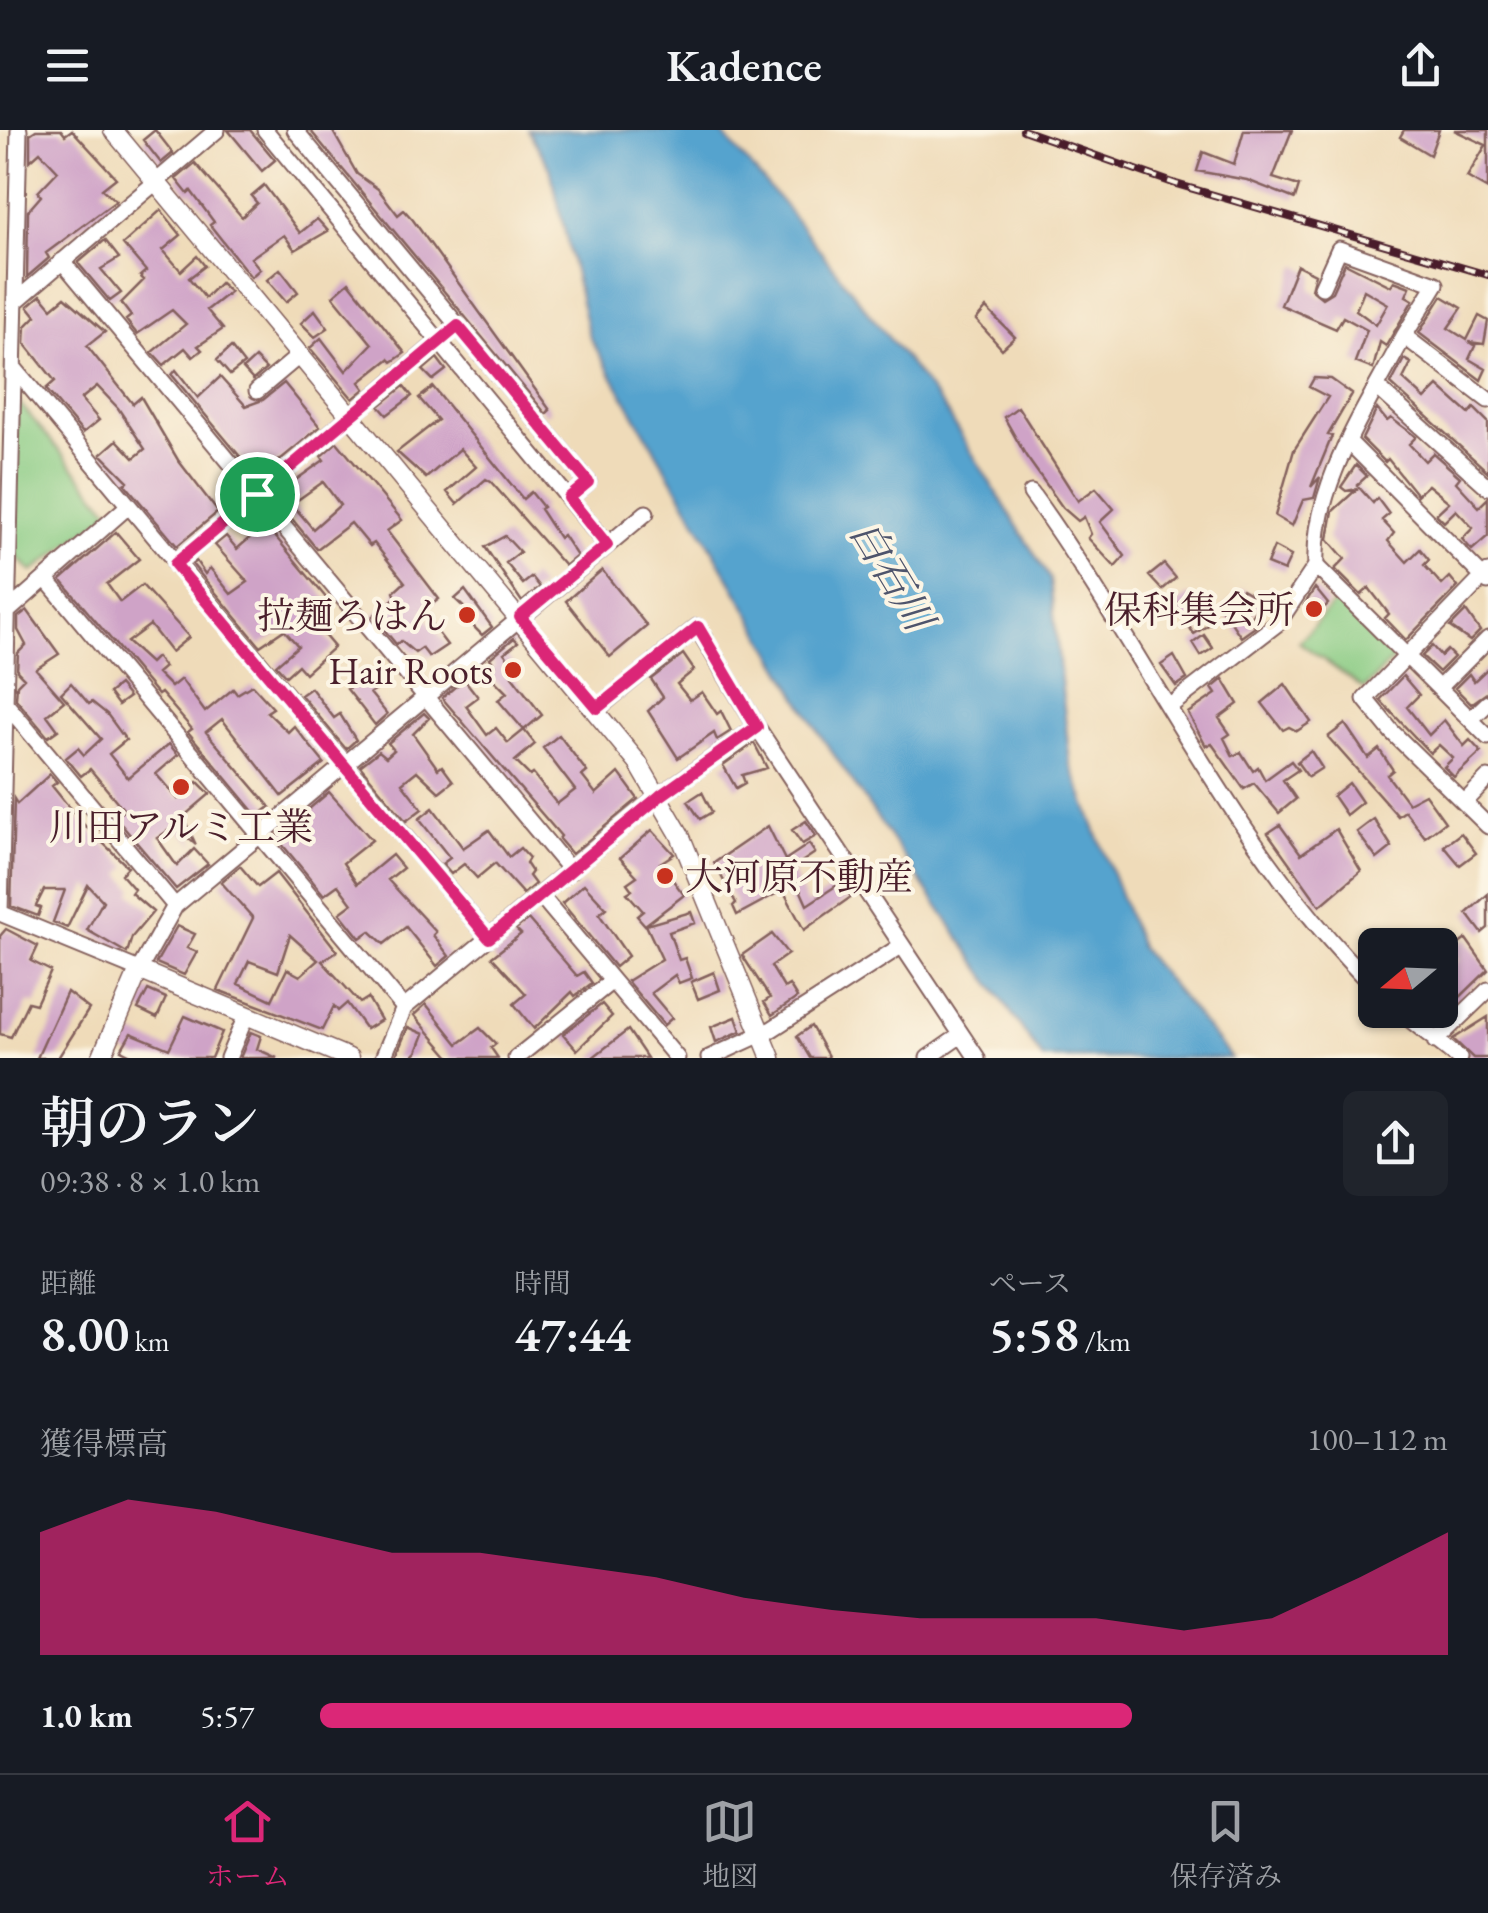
<!DOCTYPE html>
<html lang="ja">
<head>
<meta charset="utf-8">
<style>
	:root { --surface:#171b24; --page:#20242c; --text:#f1f3f6; --muted:#9ea1a6; --line:#363941; --accent:#db2777 }
	body { margin:0; font-family:"EB Garamond","Noto Serif JP",serif; background:var(--page); color:var(--text); height:100vh; display:flex; flex-direction:column; font-size:38px; white-space:nowrap }
	* { box-sizing:border-box; margin:0 }
	p { font-size:32px; color:var(--muted) }
	.icon { flex:none; width:55px; height:55px; fill:none; stroke:currentColor; stroke-width:2; stroke-linecap:round; stroke-linejoin:round }
	.map { position:relative; height:928px; overflow:hidden }
	.side { display:flex; flex-direction:column; background:var(--surface); flex:1 }
	.side>* { flex:none }
	.needle { width:65px; rotate:251deg }
	.controls { position:absolute; left:1358px; top:798px; display:grid; gap:20px }
	.controls a { display:grid; place-items:center; width:100px; height:100px; border-radius:15px; background:var(--surface); box-shadow:0 2px 8px #0004; font-size:50px }
	.pin { position:absolute; display:grid; place-items:center; width:85px; height:85px; color:#fff; margin:-42px; border:5px solid #fff; border-radius:50%; box-shadow:0 2px 10px #0007 }
	.round { display:grid; place-items:center; flex:none; width:105px; height:105px; border-radius:15px; background:var(--page) }
	.headline { display:flex; align-items:center; justify-content:space-between; height:170px; padding:0 40px }
	h1 { font-size:55px; font-weight:600; line-height:75px }
	.stats { display:grid; grid-template-columns:repeat(3,1fr); gap:15px; height:170px; padding:10px 40px }
	.stats div { display:grid; align-content:center }
	.stats b { font-size:50px; font-weight:600 }
	.stats small { font-size:28px; font-weight:400 }
	.stats p { font-size:28px }
	.chart { height:280px; padding:20px 40px }
	.chart p { display:flex; justify-content:space-between }
	.chart svg { width:100%; height:180px; margin-top:10px; fill:var(--accent); opacity:.7 }
	ul { padding:0 40px; list-style:none; font-size:32px }
	li { display:grid; grid-template-columns:160px 120px 1fr; align-items:center; height:75px }
	li i { height:25px; border-radius:12px; background:var(--accent) }
	header { display:flex; justify-content:space-between; align-items:center; height:130px; padding:0 40px; background:var(--surface); font-size:45px; font-weight:600 }
	.tab-bar { display:flex; justify-content:space-around; align-items:center; height:140px; border-top:2px solid var(--line); background:var(--surface); font-size:28px; color:var(--muted) }
	.tab-bar a { display:grid; justify-items:center; gap:5px }
	.tab-bar .selected { color:var(--accent) }
	.map>svg:first-child { display:block }
	.green { fill:#89cb83; stroke:#6a7557; stroke-width:2.5 }
	.water { fill:#54a3ce; stroke:#4f617c; stroke-width:2.5 }
	.building { fill:#cfa3c7; fill-rule:evenodd }
	.lines { fill:none; stroke-linecap:round; stroke-linejoin:round }
	.minor-casing { stroke:#84615d; stroke-width:19 }
	.tertiary-casing { stroke:#84615d; stroke-width:21 }
	.minor { stroke:#fff; stroke-width:15 }
	.tertiary { stroke:#fff; stroke-width:18 }
	.rail-casing { stroke:#4a1f2b; stroke-width:8 }
	.rail { stroke:#fcf5e5; stroke-width:4; stroke-dasharray:11; stroke-linecap:butt }
	.route-casing { stroke:#fff; stroke-width:20 }
	.route { stroke:#db2777; stroke-width:12 }
	.poi-dot { fill:#c8321e; stroke:#fcf5e5; stroke-width:4 }
	.labels { text-anchor:middle; dominant-baseline:central; stroke-width:8; stroke-linejoin:round; paint-order:stroke }
	.poi-label { font-size:38px; fill:#4a1f2b; stroke:#fcf5e5; text-anchor:end }
	.water-label { font-size:40px; font-style:italic; fill:#4e546c; stroke:#fcf5e5 }
</style>
</head>
<body>
<header><svg class="icon" aria-label="menu" viewBox="0 0 24 24"><path d="M4 6h16M4 12h16M4 18h16"/></svg>Kadence<svg class="icon" aria-label="share" viewBox="0 0 24 24"><path d="M12 15V3M7 8l5-5 5 5M5 13v7h14v-7"/></svg></header>
<div class="map">
<svg width="1488" height="928" viewBox="0 0 1488 928">
	<rect width="100%" height="100%" fill="#fcf5e5"/>
	<filter id="ink" filterUnits="userSpaceOnUse"><feTurbulence type="fractalNoise" baseFrequency=".01" numOctaves="2"/><feDisplacementMap in="SourceGraphic" scale="20" xChannelSelector="R" yChannelSelector="G"/><feConvolveMatrix kernelMatrix="1 2 1 2 8 2 1 2 1" color-interpolation-filters="sRGB"/></filter>
	<filter id="wash" filterUnits="userSpaceOnUse"><feTurbulence type="fractalNoise" baseFrequency=".0048" numOctaves="4" result="noise"/><feDisplacementMap in="SourceGraphic" scale="40" xChannelSelector="R" yChannelSelector="G"/><feGaussianBlur stdDeviation="2.25" result="paint"/><feColorMatrix in="noise" values="0 0 0 0 0 0 0 0 0 0 0 0 0 0 0 0 0 1.4 0 .05"/><feComposite in="paint" operator="in"/></filter>
	<g filter="url(#wash)">
		<rect width="100%" height="100%" fill="#efdbb9"/>
		<path class="green" d="M16,269L111,382L32,442L11,421Z
			M1337,470L1396,527L1364,559L1299,512Z"/>
		<path class="water" d="M528,0H719L784,75L944,278L1050,449L1070,633L1140,817L1231,928H1042L819,603L589,206L550,38Z"/>
		<g id="blocks">
			<path class="building" d="M36,0H61L65,5L72,0L116,48L102,59L116,71L46,123L49,128L27,147L28,81L41,66L38,62L58,41L40,22L30,31V4Z
				M155,0L173,23L161,33L143,10Z
				M228,0H250L275,30L262,41Z
				M310,0H332L357,44L378,59L398,85L404,80L413,90L550,280L546,284Z
				M1244,0H1292L1273,48L1299,56L1295,69L1247,50L1197,41L1203,22L1234,34Z
				M1404,0H1439L1430,25L1400,7Z
				M1454,0H1488V59L1467,47L1486,15Z
				M195,33L242,87L257,73L251,66L264,55L300,103L317,89L328,101L295,120L284,105L251,128L260,139L251,147L210,95L214,92L191,61L188,64L176,49Z
				M161,80L181,105L163,120L181,141L197,126L205,136L189,148L205,168L220,153L230,162L207,180L223,199L198,216L202,220L193,227L185,218L164,235L152,222L186,194L172,180L137,204L126,190L131,186L121,173L144,150L140,146L146,141L123,114Z
				M105,110L119,128L101,139L121,163L110,171L78,133Z
				M1345,133L1391,156L1394,151L1410,157L1406,166L1413,170L1386,216L1380,212L1373,239L1355,232L1367,200L1343,187L1336,199L1281,175L1297,135L1315,144L1311,159L1322,168L1332,162ZM1364,160L1388,174L1376,195L1356,180Z
				M280,139L298,162L286,172L267,150Z
				M349,152L405,223L392,232L389,229L360,252L365,259L353,269L310,218L321,208L346,241L372,214L333,166Z
				M41,165L52,178L65,167L105,202L87,216L133,274L141,267L178,330L218,382L177,416L125,354L128,351L101,324L117,310L134,328L145,319L118,278L97,256L81,269L99,290L83,303L46,259L55,251L25,213L26,196L36,186L28,176Z
				M1442,166L1462,178L1448,198L1467,210L1479,186L1488,191L1484,214L1469,212L1475,216L1469,229L1486,239L1481,250L1419,203Z
				M986,178L1015,207L1002,219L976,190Z
				M315,180L328,198L315,207L301,193Z
				M231,217L244,234L230,245L217,230Z
				M255,228L266,239L253,250L243,239Z
				M437,228L446,240L433,250L423,240Z
				M1404,229L1411,233L1403,249L1425,269L1438,256L1469,284L1474,278L1488,292V342L1391,254Z
				M176,240L198,268L220,247L246,276L263,270L284,253L320,297L258,348L172,245Z
				M1314,248L1331,249L1352,264L1328,305L1332,306L1311,357L1320,347L1314,368L1303,370L1292,396L1275,386L1294,320L1328,267L1309,257Z
				M404,256L412,266L387,285L379,276Z
				M433,257L523,369L531,362L543,377L540,379L559,408L563,405L577,426L565,436L491,352L486,349L457,374L447,362L476,337L460,319L426,348L397,322L438,290L419,268Z
				M1018,277L1078,371L1096,358L1114,379L1100,392L1125,426L1115,437L1088,408L1091,404L1084,387L1078,391L1063,378L1026,326L1004,287Z
				M1377,279L1387,291L1391,288L1416,307L1409,314L1425,331L1433,323L1460,347L1456,352L1479,377L1488,368V406L1472,420L1462,409L1473,398L1456,380L1444,392L1436,384L1449,372L1428,355L1417,365L1388,329L1385,332L1362,309Z
				M337,312L402,390L387,401L439,469L422,482L447,515L429,527L422,518L415,523L401,511L396,514L373,486L396,467L394,462L405,452L374,413L370,416L351,393L317,419L273,366L324,330L321,326ZM323,352L340,375L313,399L292,374Z
				M1356,335L1367,346L1357,355L1373,373L1377,368L1389,384L1382,390L1394,403L1388,411L1407,432L1420,419L1429,430L1424,435L1442,455L1450,447L1458,457L1406,510L1385,488L1389,484L1369,458L1361,465L1335,439L1345,429L1328,409L1333,381L1357,359L1346,361L1341,357Z
				M255,382L332,475L313,492L334,517L305,543L298,535L286,546L276,535L298,516L284,500L260,516L192,434L196,431L205,444L210,438L231,464L248,452L215,415L226,406L237,419L253,405L243,391Z
				M116,402L139,429L107,454L120,472L142,455L189,507L171,522L150,495L127,512L150,533L156,527L164,537L157,543L171,557L181,549L205,582L233,559L237,564L252,555L273,578L267,582L288,602L294,596L324,633L282,666L222,589L206,602L270,677L258,686L188,602L192,599L161,563L158,565L61,450Z
				M505,406L520,422L506,433L523,454L532,447L540,457L522,472L485,417Z
				M1274,417L1291,426L1284,441L1267,434Z
				M1164,434L1176,448L1162,460L1149,446Z
				M602,440L647,496L610,527L566,471Z
				M1315,458L1328,474L1316,486L1304,475Z
				M1242,459L1262,471L1250,488L1255,497L1241,507L1222,479Z
				M465,460L492,497L482,505L468,491L473,486L455,469Z
				M1189,465L1202,485L1207,482L1213,492L1194,504L1175,476Z
				M27,480L59,524L36,539L64,571L47,585L58,600L48,607L16,569L17,555L24,548L17,541L18,523L26,515L18,500V487Z
				M1466,481L1480,501L1470,511L1450,497Z
				M1204,505L1213,518L1201,526L1193,513Z
				M514,508L518,512L504,523L518,540L512,546L542,585L524,600L498,570L507,563L487,543L495,536L490,528Z
				M1432,516L1441,526L1447,520L1454,527L1439,542L1422,526Z
				M683,524L694,540L677,554L690,570L702,562L717,584L721,581L731,601L717,610L714,603L678,628L648,581L663,567L651,549Z
				M1174,526L1187,549L1176,556L1161,535Z
				M1488,538V562L1471,574L1455,558L1469,544L1474,551Z
				M373,543L383,555L370,563L387,584L375,595L347,559Z
				M1403,546L1419,565L1407,577L1429,605L1444,590L1464,616L1470,610L1481,622L1454,647L1444,637L1453,628L1439,615L1430,623L1380,570Z
				M464,549L478,567L466,576L487,605L496,598L508,613L524,600L535,614L515,631L530,646L533,644L557,674L575,660L543,618L559,605L587,642L582,646L596,664L619,643L638,669L572,724L559,709L561,706L442,568Z
				M1223,549L1238,574L1219,588L1230,604L1224,608L1233,626L1241,622L1253,641L1258,637L1265,650L1291,631L1298,640L1283,650L1296,669L1279,683L1254,653L1244,659L1212,614L1206,616L1188,583L1216,564L1212,558Z
				M71,553L89,574L92,572L107,584L126,610L109,624L128,648L169,614L178,625L156,644L178,669L198,652L210,664L183,687L196,715L175,696L157,708L177,736L194,719L208,734L176,759L115,687L124,680L90,639L81,646L66,628L78,618L84,625L101,609L61,563Z
				M1285,554L1311,592L1297,601L1289,597L1283,600L1262,573Z
				M119,555L129,567L118,575L109,563Z
				M311,558L334,588L340,584L356,610L346,619L301,565Z
				M424,583L429,588L413,604L438,639L442,636L453,651L439,662L417,641L402,653L422,679L406,691L360,636L379,621L386,627L394,620L388,613Z
				M1345,594L1368,628L1379,619L1393,640L1387,645L1408,673L1425,664L1445,692L1425,707L1405,681L1398,686L1328,607Z
				M754,613L767,638L742,645L745,653L736,658L723,635Z
				M1311,621L1322,638L1308,647L1297,632Z
				M50,644L57,652L52,656L81,692L128,737L121,744L134,759L131,763L153,782L132,807L127,823L87,800L103,771L88,755L67,798L53,792L65,760H44L36,776L41,778L38,786L11,776L14,669L17,674Z
				M1349,653L1362,672L1346,685L1333,666Z
				M329,662L372,710L343,733L357,754L392,725L403,738L388,750L436,802L433,805L449,826L437,836L406,797L384,814L370,801L360,808L340,783L352,774L338,755L324,765L276,707Z
				M702,662L712,682L700,689L688,671Z
				M433,678L463,718L489,700L509,727L520,718L529,728L526,733L532,742L529,746L535,754L523,764L495,733L477,748L464,734L451,744L442,734L450,728L419,689Z
				M1374,689L1392,717L1377,729L1357,702Z
				M806,691L816,706L802,714L792,700Z
				M1280,695L1301,724L1336,699L1361,741L1320,776L1268,703Z
				M768,696L785,730L809,714L815,723L791,739L807,775L842,752L851,767L804,800L783,760L737,785L733,776L736,773L714,733Z
				M652,700L674,724L660,733L684,765L645,795L637,786L643,781L627,763L632,760L627,753L637,746L620,728Z
				M1461,703L1476,723L1460,735L1444,716Z
				M240,736L258,757L276,743L337,821L322,831L360,873L368,868L381,890L366,899L347,873L338,881L334,876L322,900L218,860L253,788L221,752ZM290,805L318,830L300,846L287,839L272,870L238,854L249,831L278,842Z
				M584,754L606,778L599,784L628,826L615,837L562,773Z
				M1488,764V798L1482,803L1467,783Z
				M691,782L695,793L669,802L679,830L685,828L692,848L679,853L675,845L651,863L672,888L664,895L627,851L662,829L646,795Z
				M528,789L577,846L584,842L592,853L575,866L572,862L534,899L514,874L526,864L492,827L521,804L516,799Z
				M177,796L195,804L187,818L197,822L184,845L156,833Z
				M6,799L38,816L31,831L51,841L36,874L28,872L11,907L0,904V806Z
				M772,804L788,824L771,836L784,858L789,855L797,868L772,885L764,872L770,868L742,825Z
				M1466,809L1488,840L1453,874L1440,861V849L1459,830L1451,820Z
				M714,842L720,860L698,869L691,852Z
				M148,860L166,868L157,888L138,879Z
				M67,862L89,879L58,928H37Z
				M426,874L458,914L480,898L496,914L491,918L498,928H451L414,885Z
				M602,874L612,886L577,920L563,904Z
				M185,886L222,902L211,928H137L121,920L131,903L169,919Z
				M736,887L741,901L716,912L711,897Z
				M1488,887V928H1473L1453,909Z
				M811,896L829,928H810L797,906Z
				M408,897L424,904L417,922L411,928H395Z
				M628,900L647,928H592Z
				M251,902L261,906L257,919L277,928H240Z"/>
		</g>
	</g>
	<g filter="url(#ink)">
		<use href="#blocks" fill-opacity="0" stroke="#84615d" stroke-width="2.5"/>
		<g class="lines">
			<g class="minor-casing">
				<path id="minor" d="M265,0L607,415
					M295,0L588,352L569,368
					M62,131L571,741
					M1322,157L1339,119L1436,154L1404,206
					M16,171L217,0
					M15,239L489,808
					M1378,258L1488,357
					M257,261L300,225
					M1488,270L1404,206C1368,276 1312,355 1316,436L1488,607
					M1348,311L1488,452
					M1031,363C1148,524 1232,717 1375,858
					M175,434L443,208
					M1488,442L1365,569L1392,602L1488,696
					M46,449L404,878
					M7,482L127,377
					M1439,558L1488,509
					M6,574L175,776
					M1170,576L1278,493L1316,436
					M597,579L697,497L757,597
					M1471,589L1488,573
					M1465,672L1488,648
					M541,766L677,928
					M0,783L139,840L175,776L646,383
					M0,783L19,0
					M1398,880L1459,928
					M1435,911L1488,860
					M228,928L246,886
					M383,928L404,878L659,666L757,597L977,928
					M516,928L612,851
					M709,928L772,899L901,816
					M928,928L961,905"/>
			</g>
			<g class="tertiary-casing">
				<path id="tertiary" d="M113,0L638,633L680,705L771,928
					M101,928L139,840L349,928"/>
			</g>
			<use href="#minor" class="minor"/>
			<use href="#tertiary" class="tertiary"/>
			<g class="rail-casing">
				<path id="rail" d="M1023,0L1176,54L1488,145"/>
			</g>
			<use href="#rail" class="rail"/>
		</g>
	</g>
	<g class="lines" filter="url(#ink)">
		<g class="route-casing">
			<path id="route" d="M458,196L588,352L569,368L607,415L520,487L597,578L698,497L757,597L660,666L489,808L175,434Z"/>
		</g>
		<use href="#route" class="route"/>
	</g>
	<g class="poi-dot">
		<circle cx="1314" cy="479" r="10"/>
		<circle cx="467" cy="485" r="10"/>
		<circle cx="513" cy="540" r="10"/>
		<circle cx="181" cy="657" r="10"/>
		<circle cx="665" cy="746" r="10"/>
	</g>
	<g class="labels">
		<g class="poi-label">
			<text x="1294" y="479">保科集会所</text>
			<text x="447" y="485">拉麺ろはん</text>
			<text x="493" y="540">Hair Roots</text>
			<text x="181" y="696" text-anchor="middle">川田アルミ工業</text>
			<text x="685" y="746" text-anchor="start">大河原不動産</text>
		</g>
		<g class="water-label">
			<text transform="translate(892 445) rotate(59)">白石川</text>
		</g>
	</g>
</svg>
<div class="controls">
<a><svg class="needle" viewBox="-14 -14 28 28"><path d="M0-13l5 13h-10z" fill="#e53935"/><path d="M0 13l5-13h-10z" fill="#9ea1a6"/></svg></a>
</div>
<div class="pin" style="left:257px;top:364px;background:#1e9e55"><svg class="icon" aria-label="arrive" viewBox="0 0 24 24"><path d="M6 21V4h12l-3 4 3 4H6"/></svg></div>
</div>
<section class="side">
<div class="headline"><div><h1>朝のラン</h1><p>09:38 · 8 × 1.0 km</p></div><a class="round"><svg class="icon" aria-label="share" viewBox="0 0 24 24"><path d="M12 15V3M7 8l5-5 5 5M5 13v7h14v-7"/></svg></a></div>
<div class="stats">
<div><p>距離</p><b>8.00<small> km</small></b></div>
<div><p>時間</p><b>47:44</b></div>
<div><p>ペース</p><b>5:58<small> /km</small></b></div>
</div>
<div class="chart"><p><span>獲得標高</span>100–112 m</p>
<svg viewBox="0 0 160 44" preserveAspectRatio="none"><path d="M0 44V14L10 6L20 9L30 14L40 19L50 19L60 22L70 25L80 30L90 33L100 35L110 35L120 35L130 38L140 35L150 25L160 14V44z"/></svg>
</div>
<ul>
<li><b>1.0 km</b>5:57<i style="width:72%"></i></li>
</ul>
</section>
<nav class="tab-bar">
<a class="selected"><svg class="icon" aria-label="home" viewBox="0 0 24 24"><path d="M3 11l9-7 9 7M6 9v11h12V9"/></svg>ホーム</a>
<a><svg class="icon" aria-label="map" viewBox="0 0 24 24"><path d="M3 6l6-2 6 2 6-2v14l-6 2-6-2-6 2zM9 4v14M15 6v14"/></svg>地図</a>
<a><svg class="icon" aria-label="saved" viewBox="0 0 24 24"><path d="M7 4h10v16l-5-4-5 4z"/></svg>保存済み</a>
</nav>
</body>
</html>
